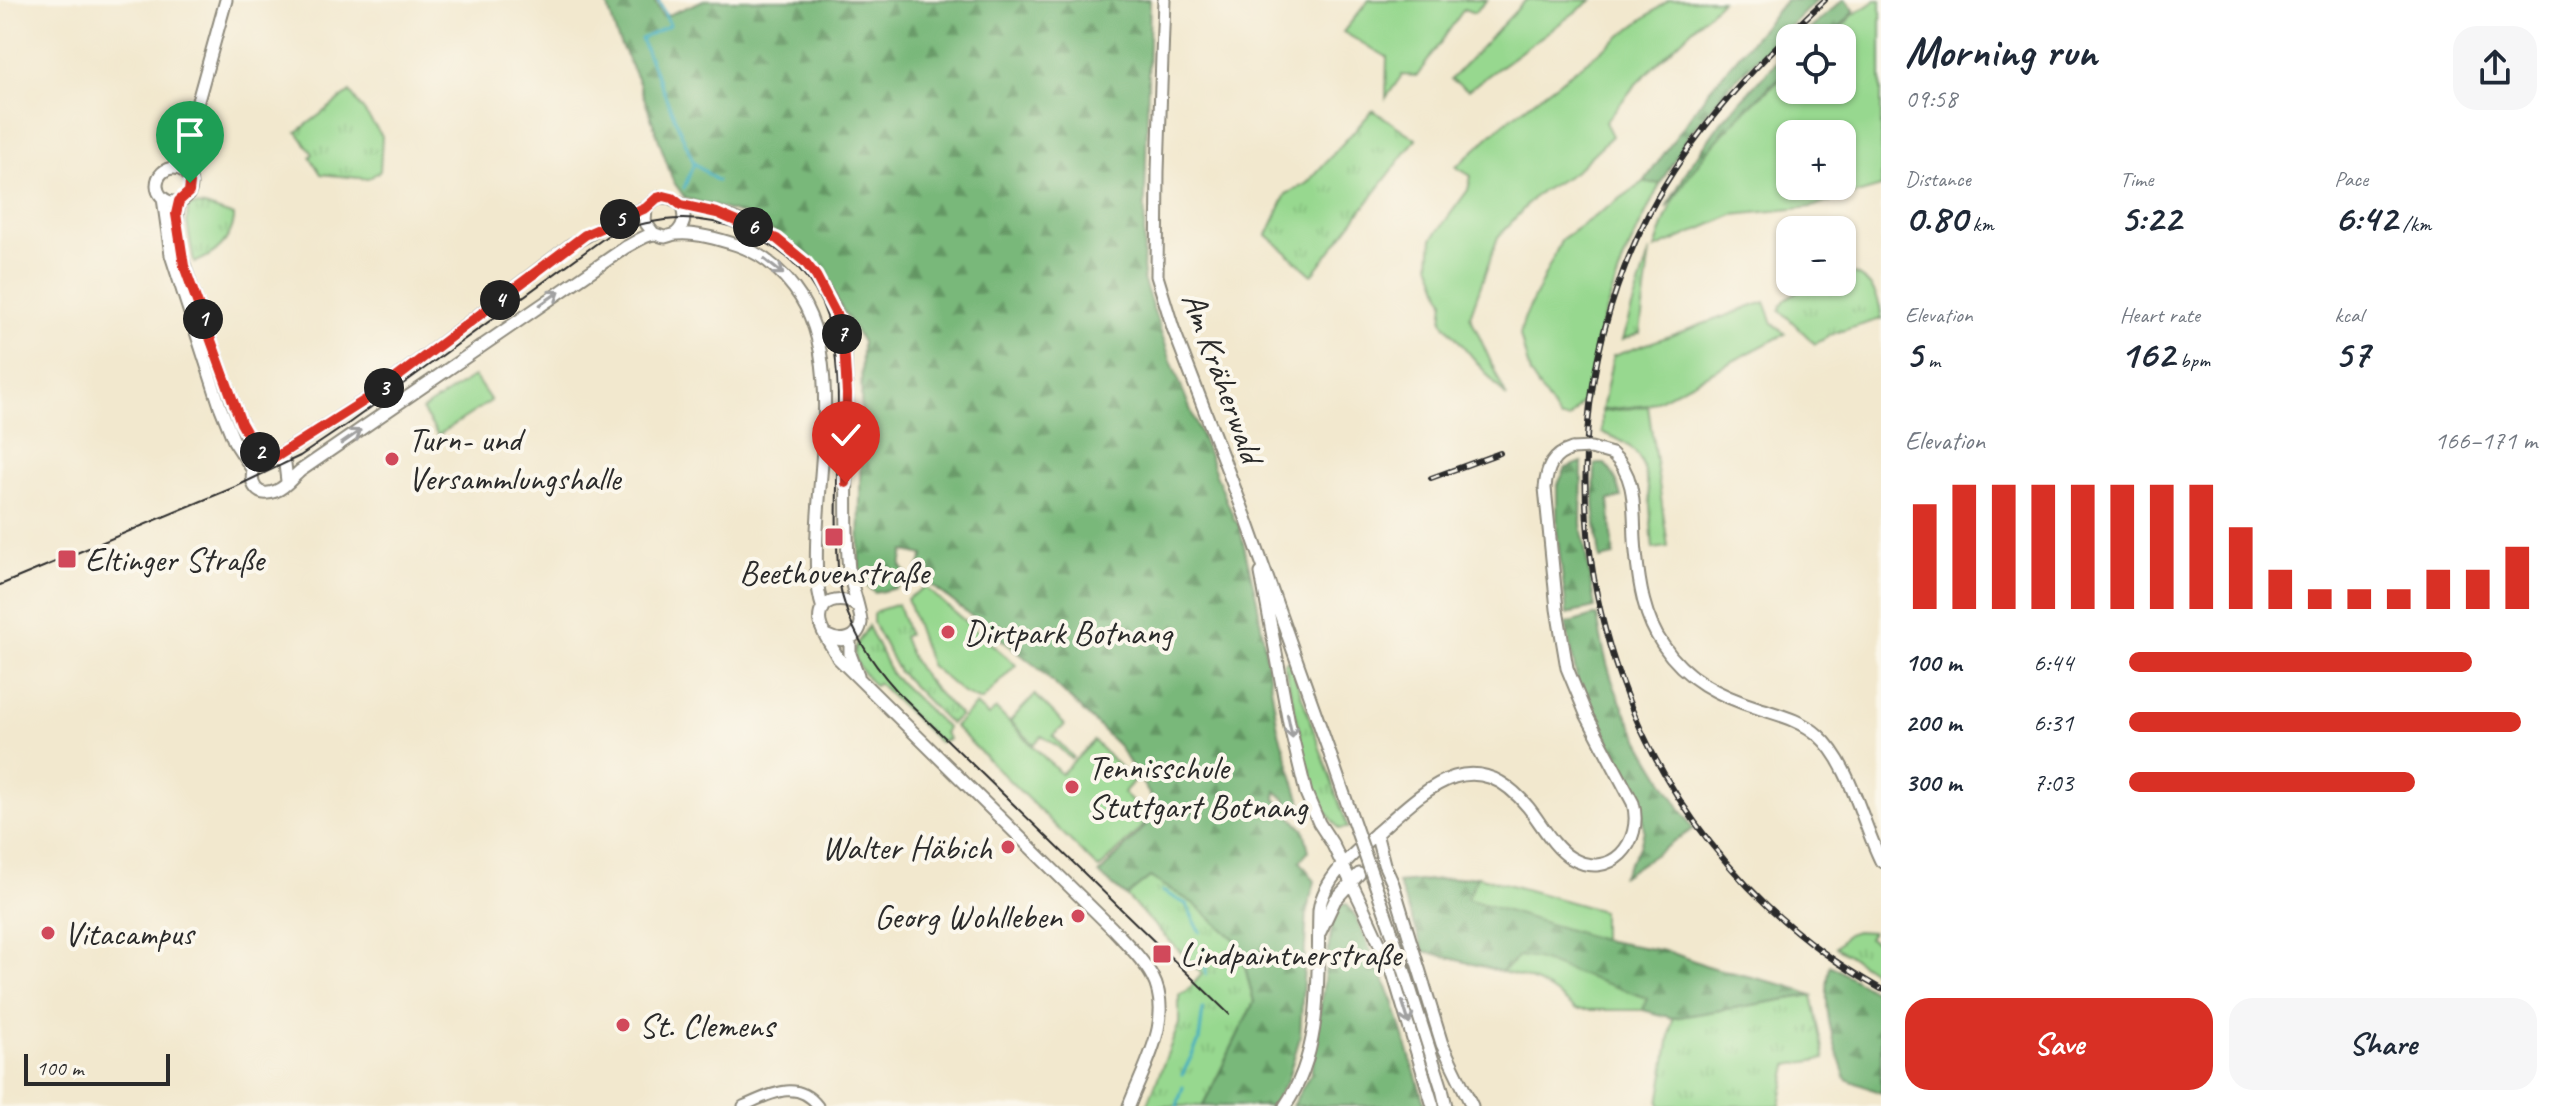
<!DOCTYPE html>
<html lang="en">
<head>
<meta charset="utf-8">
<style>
	:root { --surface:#fff; --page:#f6f6f7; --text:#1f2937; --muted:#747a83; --accent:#d93025 }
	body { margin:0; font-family:Caveat,sans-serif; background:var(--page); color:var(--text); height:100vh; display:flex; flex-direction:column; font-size:30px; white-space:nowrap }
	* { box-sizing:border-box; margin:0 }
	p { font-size:26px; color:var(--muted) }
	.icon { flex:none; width:44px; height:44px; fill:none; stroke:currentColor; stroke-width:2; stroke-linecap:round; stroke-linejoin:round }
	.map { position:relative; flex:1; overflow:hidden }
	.details { display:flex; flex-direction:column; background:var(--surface); width:680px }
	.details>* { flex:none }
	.fabs { position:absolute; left:1776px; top:24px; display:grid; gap:16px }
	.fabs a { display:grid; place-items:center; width:80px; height:80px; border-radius:16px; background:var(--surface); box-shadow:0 2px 6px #0004; font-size:40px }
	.scale { position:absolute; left:24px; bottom:20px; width:146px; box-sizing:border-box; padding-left:8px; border:4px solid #2b2b2b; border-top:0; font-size:22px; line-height:28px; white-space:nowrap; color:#2b2b2b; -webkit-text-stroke:6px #fbf7ec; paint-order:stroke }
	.pin { position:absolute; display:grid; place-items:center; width:68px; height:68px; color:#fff; margin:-82px -34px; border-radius:50% 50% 50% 0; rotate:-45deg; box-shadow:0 0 8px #0007 }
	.pin .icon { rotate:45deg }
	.km { position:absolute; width:40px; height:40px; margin:-20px; border-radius:50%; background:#222; color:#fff; font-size:22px; line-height:40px; text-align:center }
	.round { display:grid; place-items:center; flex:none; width:84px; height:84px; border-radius:24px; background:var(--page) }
	.headline { display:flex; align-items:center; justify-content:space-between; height:136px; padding:0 24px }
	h1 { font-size:44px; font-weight:600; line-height:60px }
	.metrics { display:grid; grid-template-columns:repeat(3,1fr); gap:12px; height:136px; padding:8px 24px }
	.metrics div { display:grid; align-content:center }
	.metrics b { font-size:40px; font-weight:600 }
	.metrics small { font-size:22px; font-weight:400 }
	.metrics p { font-size:22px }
	.chart { height:224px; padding:16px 24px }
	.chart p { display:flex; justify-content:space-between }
	.chart svg { width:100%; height:144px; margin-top:8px; stroke:var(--accent); stroke-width:6 }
	.action { display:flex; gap:16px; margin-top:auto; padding:16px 24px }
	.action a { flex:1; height:92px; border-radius:24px; background:var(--accent); color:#fff; font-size:32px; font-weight:600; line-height:92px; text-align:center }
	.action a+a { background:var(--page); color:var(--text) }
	ul { padding:0 24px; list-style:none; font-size:26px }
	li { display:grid; grid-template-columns:128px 96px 1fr; align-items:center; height:60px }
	li i { height:20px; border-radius:10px; background:var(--accent) }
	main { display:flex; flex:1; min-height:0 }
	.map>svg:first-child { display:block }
	.grass { fill:url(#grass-tufts); stroke:#61825d; stroke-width:2 }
	.forest { fill:url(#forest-firs); stroke:#527252; stroke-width:2 }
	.garden { fill:#97d88f; stroke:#61825d; stroke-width:2; fill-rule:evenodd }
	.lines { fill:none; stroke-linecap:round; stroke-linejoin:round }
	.stream { stroke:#42afc0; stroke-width:3 }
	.tertiary-casing { stroke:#8e8a7c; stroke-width:13 }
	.secondary-casing { stroke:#8e8a7c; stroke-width:15 }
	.tertiary { stroke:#fff; stroke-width:9 }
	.secondary { stroke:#fff; stroke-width:11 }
	.tram { stroke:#2b2b2b; stroke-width:2 }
	.rail-casing { stroke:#2b2b2b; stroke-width:6 }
	.rail { stroke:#fbf7ec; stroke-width:3; stroke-dasharray:9; stroke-linecap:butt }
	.secondary-bridge-casing { stroke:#8e8a7c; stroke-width:15; stroke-linecap:butt }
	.secondary-bridge { stroke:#fff; stroke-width:11 }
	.oneway { stroke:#a0a0a0 }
	.route-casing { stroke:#fff; stroke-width:16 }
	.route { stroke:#d93025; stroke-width:10 }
	.poi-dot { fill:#d1495b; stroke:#fbf7ec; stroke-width:3 }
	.labels { text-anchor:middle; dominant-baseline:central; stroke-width:8; stroke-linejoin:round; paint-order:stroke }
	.street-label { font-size:34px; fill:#2b2b2b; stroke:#fbf7ec }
	.poi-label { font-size:34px; fill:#2b2b2b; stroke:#fbf7ec; text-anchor:start }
</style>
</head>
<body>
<main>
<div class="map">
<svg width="1881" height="1106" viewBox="0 0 1881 1106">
	<defs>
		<pattern id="grass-tufts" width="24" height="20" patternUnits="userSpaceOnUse" patternTransform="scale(2)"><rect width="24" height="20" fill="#97d88f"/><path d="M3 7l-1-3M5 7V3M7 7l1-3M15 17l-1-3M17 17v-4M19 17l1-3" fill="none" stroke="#82ba7c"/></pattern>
		<pattern id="forest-firs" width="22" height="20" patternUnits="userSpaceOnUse" patternTransform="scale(2)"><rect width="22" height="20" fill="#79b87a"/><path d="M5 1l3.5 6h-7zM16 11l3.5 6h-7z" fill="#639664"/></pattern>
	</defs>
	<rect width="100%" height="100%" fill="#fbf7ec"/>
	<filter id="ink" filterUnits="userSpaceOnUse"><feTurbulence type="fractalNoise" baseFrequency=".0125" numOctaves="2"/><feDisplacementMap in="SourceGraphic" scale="16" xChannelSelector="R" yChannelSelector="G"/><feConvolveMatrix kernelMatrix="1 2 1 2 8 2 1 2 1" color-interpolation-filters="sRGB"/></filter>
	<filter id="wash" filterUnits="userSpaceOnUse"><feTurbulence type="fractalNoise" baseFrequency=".006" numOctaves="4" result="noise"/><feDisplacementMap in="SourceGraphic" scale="32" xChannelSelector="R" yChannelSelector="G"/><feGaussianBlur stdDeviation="1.8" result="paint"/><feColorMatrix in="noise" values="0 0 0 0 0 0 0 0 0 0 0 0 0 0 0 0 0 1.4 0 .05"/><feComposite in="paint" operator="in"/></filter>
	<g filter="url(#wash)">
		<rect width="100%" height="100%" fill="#f2e8ce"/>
		<path class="grass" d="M350,92L382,136L380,171L368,179L321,174L310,157L313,154L297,132Z
			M1373,110L1416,139L1312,275L1267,235L1286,194L1306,184Z
			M194,205L205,206L234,216V220C230,242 215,255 194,263L187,222L188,208Z
			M1650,251L1640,333L1622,340Z
			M1854,274C1873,282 1881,300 1881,319L1835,333L1815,344L1780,310C1783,290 1824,282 1842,282V277Z
			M898,604L908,634L903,637C914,670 935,691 960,715L950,724L899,672L873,623V615L876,611Z
			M868,626L892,675L947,728L944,733L949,739L939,742L878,683L875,686C865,677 849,658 857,644C861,637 865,633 868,626Z
			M1289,660L1348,828L1339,829L1313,793L1284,663Z
			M1150,877L1193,903L1239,943L1254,1002L1203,1106H1147L1179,1024V995L1187,991L1202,974L1126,896Z
			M1856,931L1872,932L1868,938L1881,945V977L1836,947L1847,934Z
			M1812,995L1825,1059L1788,1065L1780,1106H1661L1659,1103L1673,1018Z"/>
		<path class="forest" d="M606,0H654L663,17L704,0H1150L1143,279L1170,358L1234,519L1239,525L1257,600L1278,729L1306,818L1276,791L1275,799L1304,830L1309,851L1300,861L1315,881L1307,910L1300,1037L1287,1081L1271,1106H1203L1254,1002L1239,943L1193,903L1150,877L1126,896L1099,874L1160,811L1118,745L1037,667L916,573L924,555L904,551L901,566L907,574L896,588L875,593L868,587L859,571L862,342L810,256L749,216L685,198L673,181L639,83L617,37Z
			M1786,0H1817L1728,87L1690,133L1660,184L1644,182L1709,90Z
			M1843,0H1846L1855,11L1829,38H1800Z
			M1790,47V69C1741,109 1703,156 1666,208L1691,164L1722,121Z
			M1582,462L1581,524L1595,608L1567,614L1557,533V486L1566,468Z
			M1595,464H1605C1615,474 1618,485 1622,498L1609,500L1614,556L1600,559L1594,505Z
			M1597,615C1601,640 1606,665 1615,688C1634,738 1666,784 1693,829L1621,877L1640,846L1644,830L1640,798L1578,685L1566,624Z
			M1478,876L1467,898L1602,940L1670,952L1710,967L1788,986L1812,995L1673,1018L1643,1010L1647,998L1519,956L1502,972L1424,951L1398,883Z
			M1347,904L1356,917L1393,1001L1425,1106H1292L1311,1073L1333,917L1341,905Z
			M1830,965L1881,995V1093L1846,1079C1832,1038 1821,1009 1830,965Z"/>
		<path class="garden" d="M1369,0H1487L1474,13L1464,9L1417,76L1402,75L1386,98L1387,57L1343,32Z
			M1526,0H1592L1468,90L1451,79Z
			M1669,0H1722L1636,84L1605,122L1612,136L1573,173L1536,195L1498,237L1470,316L1507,398L1442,321L1444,301L1430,263L1432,239L1468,190L1471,176L1456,167L1504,123Z
			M1876,0H1881V187L1812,207L1733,215L1655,249C1660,235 1664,221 1670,208C1694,159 1747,105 1790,72V90H1842V38H1831L1852,16ZM1790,134H1842V186H1790Z
			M1644,182L1660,184L1624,259L1602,322L1585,398L1569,419H1560L1530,374L1520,335L1524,319L1562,239Z
			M1765,302L1773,323L1785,334L1649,405L1602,410L1613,356Z
			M474,376L491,401L438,435L422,410Z
			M1648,406L1668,547L1653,549C1650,523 1652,478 1638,456C1630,444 1615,437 1602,433V412Z
			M925,587L1016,665L981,701L963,693L930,665L907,599Z
			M1035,695L1065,725L1053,736L1073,757L1071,759L1057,746L1042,736L1034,744L1010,721Z
			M976,705L988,716L996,709L1061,774L1094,741L1134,781L1123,793L1150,819L1099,869L954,726Z
			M1478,876L1602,911V940L1467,899Z
			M1519,956L1536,959L1647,998L1643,1010H1576C1551,988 1535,979 1502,972Z"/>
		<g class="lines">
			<path class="stream" d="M658,0L670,25L641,39L694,163L717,181
				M684,188L694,163
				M1162,891L1186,904L1200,932
				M1205,949L1206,975
				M1182,1075L1199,1041L1203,1009
				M1177,1106L1183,1087"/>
		</g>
	</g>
	<g filter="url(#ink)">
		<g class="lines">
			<g class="tertiary-casing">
				<path id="tertiary" d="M743,1106C769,1095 797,1078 818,1106"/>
			</g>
			<g class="secondary-casing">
				<path id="secondary" d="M1164,0L1158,171L1157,276L1173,328L1246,518L1331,757
					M157 185a17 17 0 1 1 34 0a17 17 0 1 1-34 0Z
					M179,169L226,0
					M163,198L171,255L220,406L234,441L252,469
					M179,201C170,240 191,283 203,320C215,353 227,386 239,418L246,434L264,457
					M646,208L645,222L654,234
					M675,234C685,226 686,216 681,205
					M1612,454C1640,478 1632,519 1636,552C1639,584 1644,618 1663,645C1685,679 1720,696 1758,708C1779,715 1801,720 1818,735C1850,763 1862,823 1881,861
					M276,457L375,394L572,244L608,224L646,208L657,198C670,195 673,202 684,205C694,208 704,209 714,212C773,229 816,260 839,319C846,338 845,360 846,380C850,443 843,507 849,570C850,583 862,614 861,623C858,640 841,643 828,636
					M287,481L285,464C252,428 236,507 276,491C285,488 293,477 300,471L626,247C634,243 645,235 654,234C658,234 661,237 665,237C669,236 673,234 677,234C696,232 719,239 737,245C760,253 779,268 794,288C842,350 820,456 817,531C816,556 815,585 823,609
					M1261,573L1289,723L1306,793L1319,823L1332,843L1362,905L1393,973L1433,1106
					M857,606C842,595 816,600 820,623C822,634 833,647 838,658L1112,928C1126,943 1142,958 1152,976C1175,1018 1144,1066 1129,1106
					M850,638V654L858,675
					M1376,833L1384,864L1393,884L1442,1044L1472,1106
					M1320,932L1335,900L1359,874
					M1442,1089L1446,1106
					M1285,1106C1324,1049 1317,976 1319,910C1324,877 1356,851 1380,830C1427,788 1474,741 1528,807C1541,823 1553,847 1571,858C1610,881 1644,843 1633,803L1586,714L1567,668L1557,609L1545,488C1547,468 1552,455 1572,449"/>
			</g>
			<use href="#tertiary" class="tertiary"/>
			<use href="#secondary" class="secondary"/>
			<path class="tram" d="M0,585L235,487L300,456L349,423L607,236C651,217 697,212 743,231C840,272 839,350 838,441C837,487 835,534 839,581C847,626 868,659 898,692L1229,1014"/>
			<g class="rail-casing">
				<path id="rail" d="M1825,0C1756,64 1693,129 1649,213C1508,488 1609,838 1881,989
					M1431,478L1500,453"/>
			</g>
			<use href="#rail" class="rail"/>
			<g class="secondary-bridge-casing">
				<path id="secondary-bridge" d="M1572,449L1591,448L1612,454
					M1331,757L1396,944L1442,1089"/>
			</g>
			<use href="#secondary-bridge" class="secondary-bridge"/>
		</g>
		<defs><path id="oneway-shaft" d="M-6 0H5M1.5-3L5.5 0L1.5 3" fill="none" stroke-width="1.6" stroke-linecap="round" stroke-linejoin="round" transform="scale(2)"/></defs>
		<g class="oneway">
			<use href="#oneway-shaft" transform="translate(774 267) rotate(38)"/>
			<use href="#oneway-shaft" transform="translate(550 298) rotate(-35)"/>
			<use href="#oneway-shaft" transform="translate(351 437) rotate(-35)"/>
			<use href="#oneway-shaft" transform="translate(1290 726) rotate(78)"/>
			<use href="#oneway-shaft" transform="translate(1406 1013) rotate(73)"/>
		</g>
	</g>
	<g class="lines" filter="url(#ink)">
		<g class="route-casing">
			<path id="route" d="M190,183L189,192L179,201L176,214L184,266L241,423L253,444L264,457H276L375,394L585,235L646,208L657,198L664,196L672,198L681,205L717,213L777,239L805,262L816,276L840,322L844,344L847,394L846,483"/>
		</g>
		<use href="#route" class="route"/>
	</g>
	<g class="poi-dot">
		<circle cx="392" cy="459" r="8"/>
		<rect x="824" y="527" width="20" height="20" rx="4"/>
		<rect x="57" y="549" width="20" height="20" rx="4"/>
		<circle cx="948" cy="632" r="8"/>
		<circle cx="1072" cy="787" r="8"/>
		<circle cx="1008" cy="847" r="8"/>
		<circle cx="1078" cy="916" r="8"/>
		<circle cx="48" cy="933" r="8"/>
		<rect x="1152" y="944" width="20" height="20" rx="4"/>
		<circle cx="623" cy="1025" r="8"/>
	</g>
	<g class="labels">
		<g class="street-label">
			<text transform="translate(1223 377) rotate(70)">Am Kräherwald</text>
		</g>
		<g class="poi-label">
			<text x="408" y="439">Turn- und<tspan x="408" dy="39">Versammlungshalle</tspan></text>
			<text x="85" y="559">Eltinger Straße</text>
			<text x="834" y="572" text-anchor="middle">Beethovenstraße</text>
			<text x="964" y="632">Dirtpark Botnang</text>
			<text x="1088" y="767">Tennisschule<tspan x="1088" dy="39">Stuttgart Botnang</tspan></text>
			<text x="992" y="847" text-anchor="end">Walter Häbich</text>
			<text x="1062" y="916" text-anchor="end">Georg Wohlleben</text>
			<text x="64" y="933">Vitacampus</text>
			<text x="1180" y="954">Lindpaintnerstraße</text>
			<text x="639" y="1025">St. Clemens</text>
		</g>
	</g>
</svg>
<div class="fabs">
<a><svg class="icon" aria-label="locate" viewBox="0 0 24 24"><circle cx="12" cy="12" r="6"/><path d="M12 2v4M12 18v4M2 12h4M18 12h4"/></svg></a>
<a>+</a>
<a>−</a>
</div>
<div class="scale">100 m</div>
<div class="pin" style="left:190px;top:183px;background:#1e9e55"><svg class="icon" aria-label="arrive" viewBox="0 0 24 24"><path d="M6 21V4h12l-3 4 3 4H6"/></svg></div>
<div class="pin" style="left:846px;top:483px;background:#d93025"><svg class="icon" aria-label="check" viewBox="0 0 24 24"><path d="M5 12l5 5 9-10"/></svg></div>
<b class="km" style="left:203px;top:319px">1</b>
<b class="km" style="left:260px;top:452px">2</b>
<b class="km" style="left:384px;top:388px">3</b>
<b class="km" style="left:500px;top:300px">4</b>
<b class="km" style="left:620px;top:219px">5</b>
<b class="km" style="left:753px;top:227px">6</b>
<b class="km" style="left:842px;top:334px">7</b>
</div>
<section class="details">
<div class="headline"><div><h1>Morning run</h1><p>09:58</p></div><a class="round"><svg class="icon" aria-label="share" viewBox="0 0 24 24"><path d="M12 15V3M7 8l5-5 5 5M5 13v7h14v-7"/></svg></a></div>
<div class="metrics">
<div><p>Distance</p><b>0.80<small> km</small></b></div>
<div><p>Time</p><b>5:22</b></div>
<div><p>Pace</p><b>6:42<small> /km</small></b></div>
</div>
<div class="metrics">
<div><p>Elevation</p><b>5<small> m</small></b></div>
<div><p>Heart rate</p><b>162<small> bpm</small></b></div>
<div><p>kcal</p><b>57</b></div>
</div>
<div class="chart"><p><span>Elevation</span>166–171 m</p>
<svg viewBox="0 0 160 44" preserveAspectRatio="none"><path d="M5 44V12M15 44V6M25 44V6M35 44V6M45 44V6M55 44V6M65 44V6M75 44V6M85 44V19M95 44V32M105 44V38M115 44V38M125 44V38M135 44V32M145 44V32M155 44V25"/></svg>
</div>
<ul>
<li><b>100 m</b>6:44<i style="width:84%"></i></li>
<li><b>200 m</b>6:31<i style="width:96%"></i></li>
<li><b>300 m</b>7:03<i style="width:70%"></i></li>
</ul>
<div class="action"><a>Save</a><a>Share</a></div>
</section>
</main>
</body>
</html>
